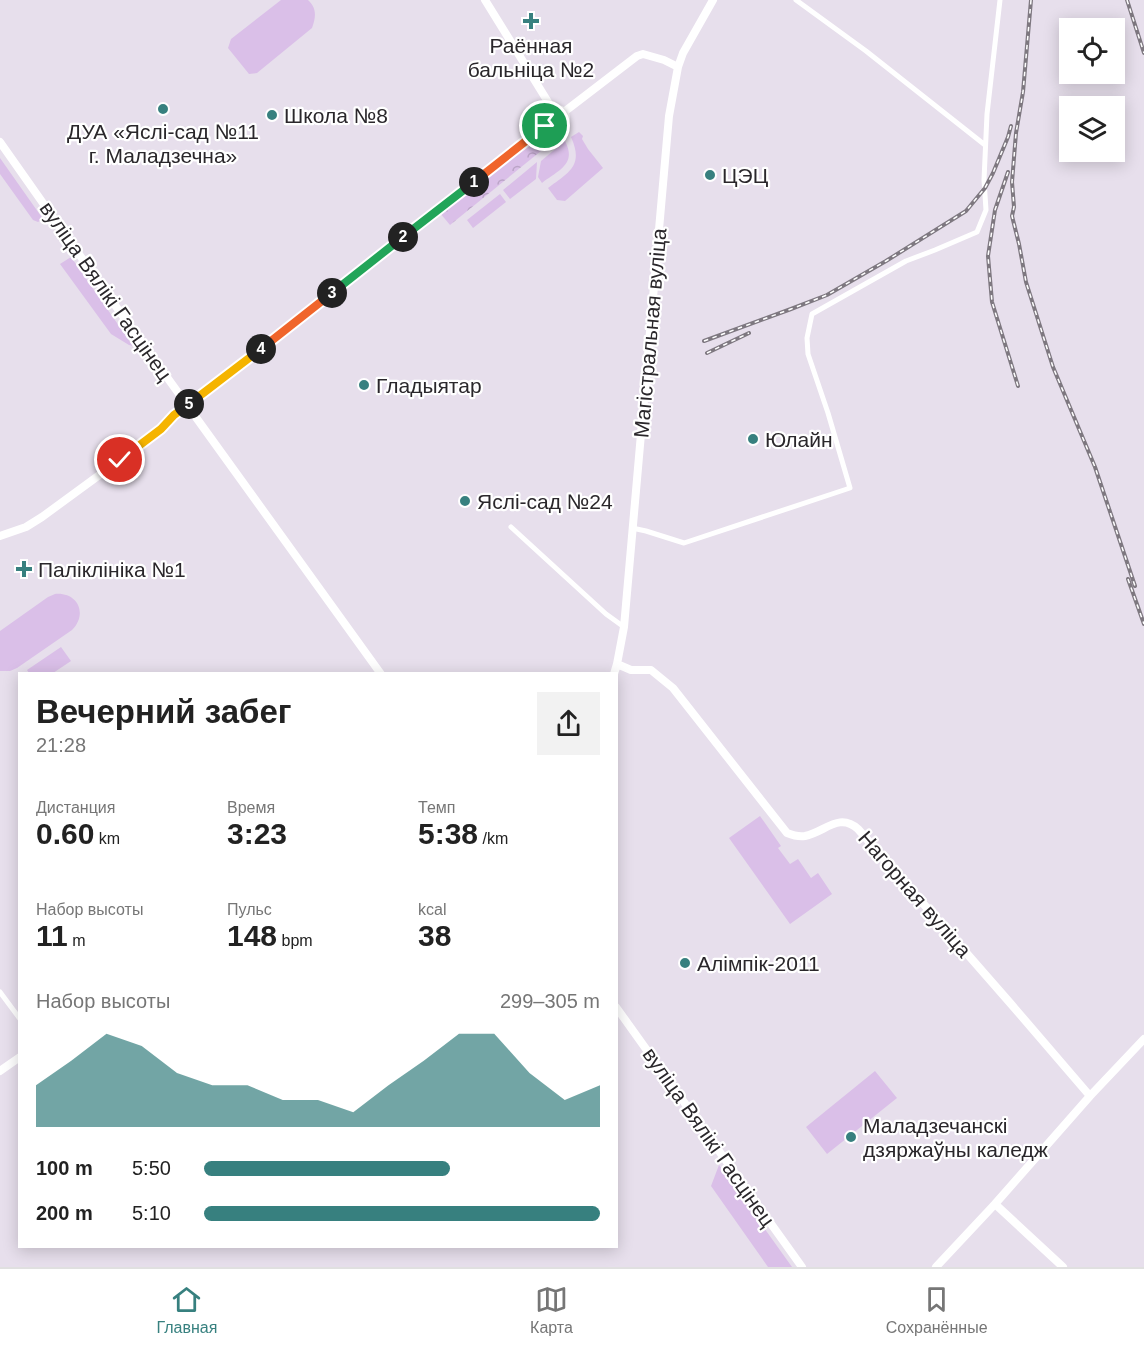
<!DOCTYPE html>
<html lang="ru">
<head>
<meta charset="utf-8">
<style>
	:root { --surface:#fff; --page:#f2f2f2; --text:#222; --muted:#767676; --line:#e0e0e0; --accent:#37807f }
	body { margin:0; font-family:Arial,sans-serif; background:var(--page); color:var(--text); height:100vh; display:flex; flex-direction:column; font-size:22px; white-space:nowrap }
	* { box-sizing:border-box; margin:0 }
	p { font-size:20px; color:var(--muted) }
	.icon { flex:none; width:33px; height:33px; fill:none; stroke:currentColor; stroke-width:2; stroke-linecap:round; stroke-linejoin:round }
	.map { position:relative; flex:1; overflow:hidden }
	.sheet { position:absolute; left:18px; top:672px; width:600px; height:576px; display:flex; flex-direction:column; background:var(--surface); border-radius:0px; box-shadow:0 3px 15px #0003 }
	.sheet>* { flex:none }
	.fabs { position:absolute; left:1059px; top:18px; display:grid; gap:12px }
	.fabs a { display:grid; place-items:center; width:66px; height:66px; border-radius:0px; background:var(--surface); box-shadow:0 3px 15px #0003; font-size:30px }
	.pin { position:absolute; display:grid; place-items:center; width:51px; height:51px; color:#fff; margin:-26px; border:3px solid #fff; border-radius:50%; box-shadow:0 2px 6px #0007 }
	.km { position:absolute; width:30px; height:30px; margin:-15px; border-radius:50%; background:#222; color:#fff; font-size:16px; line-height:30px; text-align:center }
	.round { display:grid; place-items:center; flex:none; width:63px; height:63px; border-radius:0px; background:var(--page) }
	.headline { display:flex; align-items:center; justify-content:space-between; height:102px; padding:0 18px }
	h1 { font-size:33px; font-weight:600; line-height:45px }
	.stats { display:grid; grid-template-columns:repeat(3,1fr); gap:9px; height:102px; padding:6px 18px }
	.stats div { display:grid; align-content:center }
	.stats b { font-size:30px; font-weight:600 }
	.stats small { font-size:16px; font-weight:400 }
	.stats p { font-size:16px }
	.chart { height:168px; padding:12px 18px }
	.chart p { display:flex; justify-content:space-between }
	.chart svg { width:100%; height:108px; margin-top:6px; fill:var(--accent); opacity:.7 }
	ul { padding:0 18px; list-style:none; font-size:20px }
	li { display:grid; grid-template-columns:96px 72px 1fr; align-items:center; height:45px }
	li i { height:15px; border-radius:8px; background:var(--accent) }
	.dock { display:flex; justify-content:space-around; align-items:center; height:84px; border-top:2px solid var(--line); background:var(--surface); font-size:16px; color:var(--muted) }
	.dock a { display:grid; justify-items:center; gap:3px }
	.dock .active { color:var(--accent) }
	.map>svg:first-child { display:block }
	.grass { fill:#dabfe8 }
	.forest { fill:url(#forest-crowns) }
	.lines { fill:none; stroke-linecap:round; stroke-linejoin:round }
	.street { stroke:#fff; stroke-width:5 }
	.secondary { stroke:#fff; stroke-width:8 }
	.rail-casing { stroke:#7e7880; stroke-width:4 }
	.rail { stroke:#fff; stroke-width:1.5; stroke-dasharray:4.5; stroke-linecap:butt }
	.split-1-casing { stroke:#fff; stroke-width:12 }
	.split-2-casing { stroke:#fff; stroke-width:12 }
	.split-3-casing { stroke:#fff; stroke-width:12 }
	.split-4-casing { stroke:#fff; stroke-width:12 }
	.split-5-casing { stroke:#fff; stroke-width:12 }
	.split-6-casing { stroke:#fff; stroke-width:12 }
	.split-1 { stroke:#f0652b; stroke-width:8 }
	.split-2 { stroke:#22a559; stroke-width:8 }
	.split-3 { stroke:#22a559; stroke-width:8 }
	.split-4 { stroke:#f0652b; stroke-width:8 }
	.split-5 { stroke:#f5b400; stroke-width:8 }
	.split-6 { stroke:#f5b400; stroke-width:8 }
	.poi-dot { fill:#37807f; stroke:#fff; stroke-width:2 }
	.labels { text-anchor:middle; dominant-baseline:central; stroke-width:4.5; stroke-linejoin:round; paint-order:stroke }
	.poi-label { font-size:21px; fill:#2a272b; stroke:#fff; text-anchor:start }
	.street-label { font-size:21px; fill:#2a272b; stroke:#fff }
</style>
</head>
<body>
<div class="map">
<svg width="1144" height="1267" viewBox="0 0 1144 1267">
	<defs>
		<pattern id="forest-crowns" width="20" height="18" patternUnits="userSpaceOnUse" patternTransform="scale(1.5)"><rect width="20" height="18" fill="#dabfe8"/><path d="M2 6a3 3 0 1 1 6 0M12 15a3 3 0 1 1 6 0" fill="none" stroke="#bba4c7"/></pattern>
	</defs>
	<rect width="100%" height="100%" fill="#e7dfec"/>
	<path class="grass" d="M281,0H308C317,8 316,17 312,28L257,73L249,74L228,48L231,39Z
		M579,132L583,136L582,139L588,149L603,168L565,201L557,200L548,188C569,172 584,166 571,137Z
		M565,141C577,164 559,170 542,183L538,177L541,161Z
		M0,158L43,219L38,222L33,220L0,174Z
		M537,162L536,179L510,199L503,190Z
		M500,194L506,202L473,228L467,220Z
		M71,257L133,346L129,345L111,334L60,264Z
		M55,594C78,592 88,614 72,630L17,668L10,671H0V631L48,597Z
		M61,647L71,661L53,673H29L27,670Z
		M760,816L781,846L778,848L790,864L798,859L811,878L818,873L832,894L790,924L729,838Z
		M875,1071L897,1098L827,1154L806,1127Z
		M719,1165L792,1267H768L711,1186Z"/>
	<path class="forest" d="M544,133L552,142L450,225L440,213Z"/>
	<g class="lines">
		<path class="street" d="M796,0L866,51L985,145
			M511,527L606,614L624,627
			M632,528L646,531L684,543L850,488L828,413L808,354L807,338L812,314L906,261L935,250L977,232L986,210L984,180L987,114L1000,0
			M0,992L20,1019"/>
		<path class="secondary" d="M485,0L553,110
			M548 118a9 9 0 1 1 18 0a9 9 0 1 1-18 0Z
			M564,112L637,56L643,54L664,60L678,67
			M0,142L107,294L381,674
			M161,429L174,415L261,349L549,123
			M0,536L26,527L42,517L165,427
			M617,664L631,670H651L673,688L787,833C792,835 799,837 805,836C825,832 839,812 858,829L1011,1004L1090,1096
			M614,674L617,664L624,627L669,116L678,67L683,53L713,0
			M616,1007L802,1267
			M0,1071L20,1057
			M995,1204L1063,1267
			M936,1267L995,1204L1090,1096L1144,1039"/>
		<g class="rail-casing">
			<path id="rail" d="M1031,0L1023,92L1016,133L1012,182L1014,207L1012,216L1019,244L1026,282L1053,367L1095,467L1135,586
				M1127,0L1144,53
				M1008,172L995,210L988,256L992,302L1018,386
				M704,341L791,309L827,295L886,261L966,211L985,188L993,173L1008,137L1011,126
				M707,353L749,333
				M1128,579L1144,624"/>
		</g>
		<use href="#rail" class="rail"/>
	</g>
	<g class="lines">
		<g class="split-1-casing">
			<path id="split-1" d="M474,182L545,126"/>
		</g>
		<g class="split-2-casing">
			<path id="split-2" d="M403,237L474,182"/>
		</g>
		<g class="split-3-casing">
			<path id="split-3" d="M332,293L403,237"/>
		</g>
		<g class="split-4-casing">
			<path id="split-4" d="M261,349L332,293"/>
		</g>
		<g class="split-5-casing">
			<path id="split-5" d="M189,404L261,349"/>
		</g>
		<g class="split-6-casing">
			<path id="split-6" d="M120,460L161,429L174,415L189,404"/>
		</g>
		<use href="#split-1" class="split-1"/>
		<use href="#split-2" class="split-2"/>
		<use href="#split-3" class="split-3"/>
		<use href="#split-4" class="split-4"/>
		<use href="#split-5" class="split-5"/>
		<use href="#split-6" class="split-6"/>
	</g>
	<g class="poi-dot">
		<path d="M528 12h6v6h6v6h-6v6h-6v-6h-6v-6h6z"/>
		<circle cx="163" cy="109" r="6"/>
		<circle cx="272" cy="115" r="6"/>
		<circle cx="710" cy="175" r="6"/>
		<circle cx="364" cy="385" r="6"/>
		<circle cx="753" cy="439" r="6"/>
		<circle cx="465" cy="501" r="6"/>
		<path d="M21 560h6v6h6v6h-6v6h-6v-6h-6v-6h6z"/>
		<circle cx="685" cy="963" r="6"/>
		<circle cx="851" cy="1137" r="6"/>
	</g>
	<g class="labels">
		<g class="poi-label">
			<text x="531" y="45" text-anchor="middle">Раённая<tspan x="531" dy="24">бальніца №2</tspan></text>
			<text x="284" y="115">Школа №8</text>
			<text x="163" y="131" text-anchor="middle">ДУА «Яслі-сад №11<tspan x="163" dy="24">г. Маладзечна»</tspan></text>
			<text x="722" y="175">ЦЭЦ</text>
			<text x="376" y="385">Гладыятар</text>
			<text x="765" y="439">Юлайн</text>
			<text x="477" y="501">Яслі-сад №24</text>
			<text x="38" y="569">Паліклініка №1</text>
			<text x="697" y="963">Алімпік-2011</text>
			<text x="863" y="1125">Маладзечанскі<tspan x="863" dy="24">дзяржаўны каледж</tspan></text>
		</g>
		<g class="street-label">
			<text transform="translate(106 291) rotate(55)">вуліца Вялікі Гасцінец</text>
			<text transform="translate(650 333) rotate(-85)">Магістральная вуліца</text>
			<text transform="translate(915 894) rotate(49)">Нагорная вуліца</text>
			<text transform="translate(709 1137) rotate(55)">вуліца Вялікі Гасцінец</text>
		</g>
	</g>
</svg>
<div class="fabs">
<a><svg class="icon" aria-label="locate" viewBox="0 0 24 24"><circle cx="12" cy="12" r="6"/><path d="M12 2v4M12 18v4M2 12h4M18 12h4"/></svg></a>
<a><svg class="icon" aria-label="layers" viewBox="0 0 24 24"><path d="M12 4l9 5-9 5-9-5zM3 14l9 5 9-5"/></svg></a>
</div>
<div class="pin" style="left:545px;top:126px;background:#1e9e55"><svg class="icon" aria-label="arrive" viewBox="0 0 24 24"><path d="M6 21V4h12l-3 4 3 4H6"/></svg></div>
<div class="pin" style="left:120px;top:460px;background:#d93025"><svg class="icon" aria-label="check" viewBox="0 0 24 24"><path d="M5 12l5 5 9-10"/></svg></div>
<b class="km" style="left:474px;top:182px">1</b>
<b class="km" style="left:403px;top:237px">2</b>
<b class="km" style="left:332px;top:293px">3</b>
<b class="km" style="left:261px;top:349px">4</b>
<b class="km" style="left:189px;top:404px">5</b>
<section class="sheet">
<div class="headline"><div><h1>Вечерний забег</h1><p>21:28</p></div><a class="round"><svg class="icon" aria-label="share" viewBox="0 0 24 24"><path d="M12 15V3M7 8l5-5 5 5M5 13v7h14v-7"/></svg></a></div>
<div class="stats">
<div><p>Дистанция</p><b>0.60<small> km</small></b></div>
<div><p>Время</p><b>3:23</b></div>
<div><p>Темп</p><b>5:38<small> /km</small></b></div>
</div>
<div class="stats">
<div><p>Набор высоты</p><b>11<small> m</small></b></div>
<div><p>Пульс</p><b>148<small> bpm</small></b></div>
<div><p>kcal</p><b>38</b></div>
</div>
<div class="chart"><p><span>Набор высоты</span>299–305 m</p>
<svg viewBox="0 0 160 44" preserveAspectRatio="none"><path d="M0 44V27L10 17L20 6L30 11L40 22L50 27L60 27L70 33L80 33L90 38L100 27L110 17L120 6L130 6L140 22L150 33L160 27V44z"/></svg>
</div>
<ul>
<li><b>100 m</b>5:50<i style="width:62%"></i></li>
<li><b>200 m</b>5:10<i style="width:100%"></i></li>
</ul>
</section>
</div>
<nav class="dock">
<a class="active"><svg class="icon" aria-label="home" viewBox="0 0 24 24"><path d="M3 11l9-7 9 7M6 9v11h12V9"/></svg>Главная</a>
<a><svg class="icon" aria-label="map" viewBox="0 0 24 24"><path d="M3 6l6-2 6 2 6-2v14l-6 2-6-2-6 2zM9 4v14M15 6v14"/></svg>Карта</a>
<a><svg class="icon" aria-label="saved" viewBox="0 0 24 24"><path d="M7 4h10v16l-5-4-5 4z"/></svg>Сохранённые</a>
</nav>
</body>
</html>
